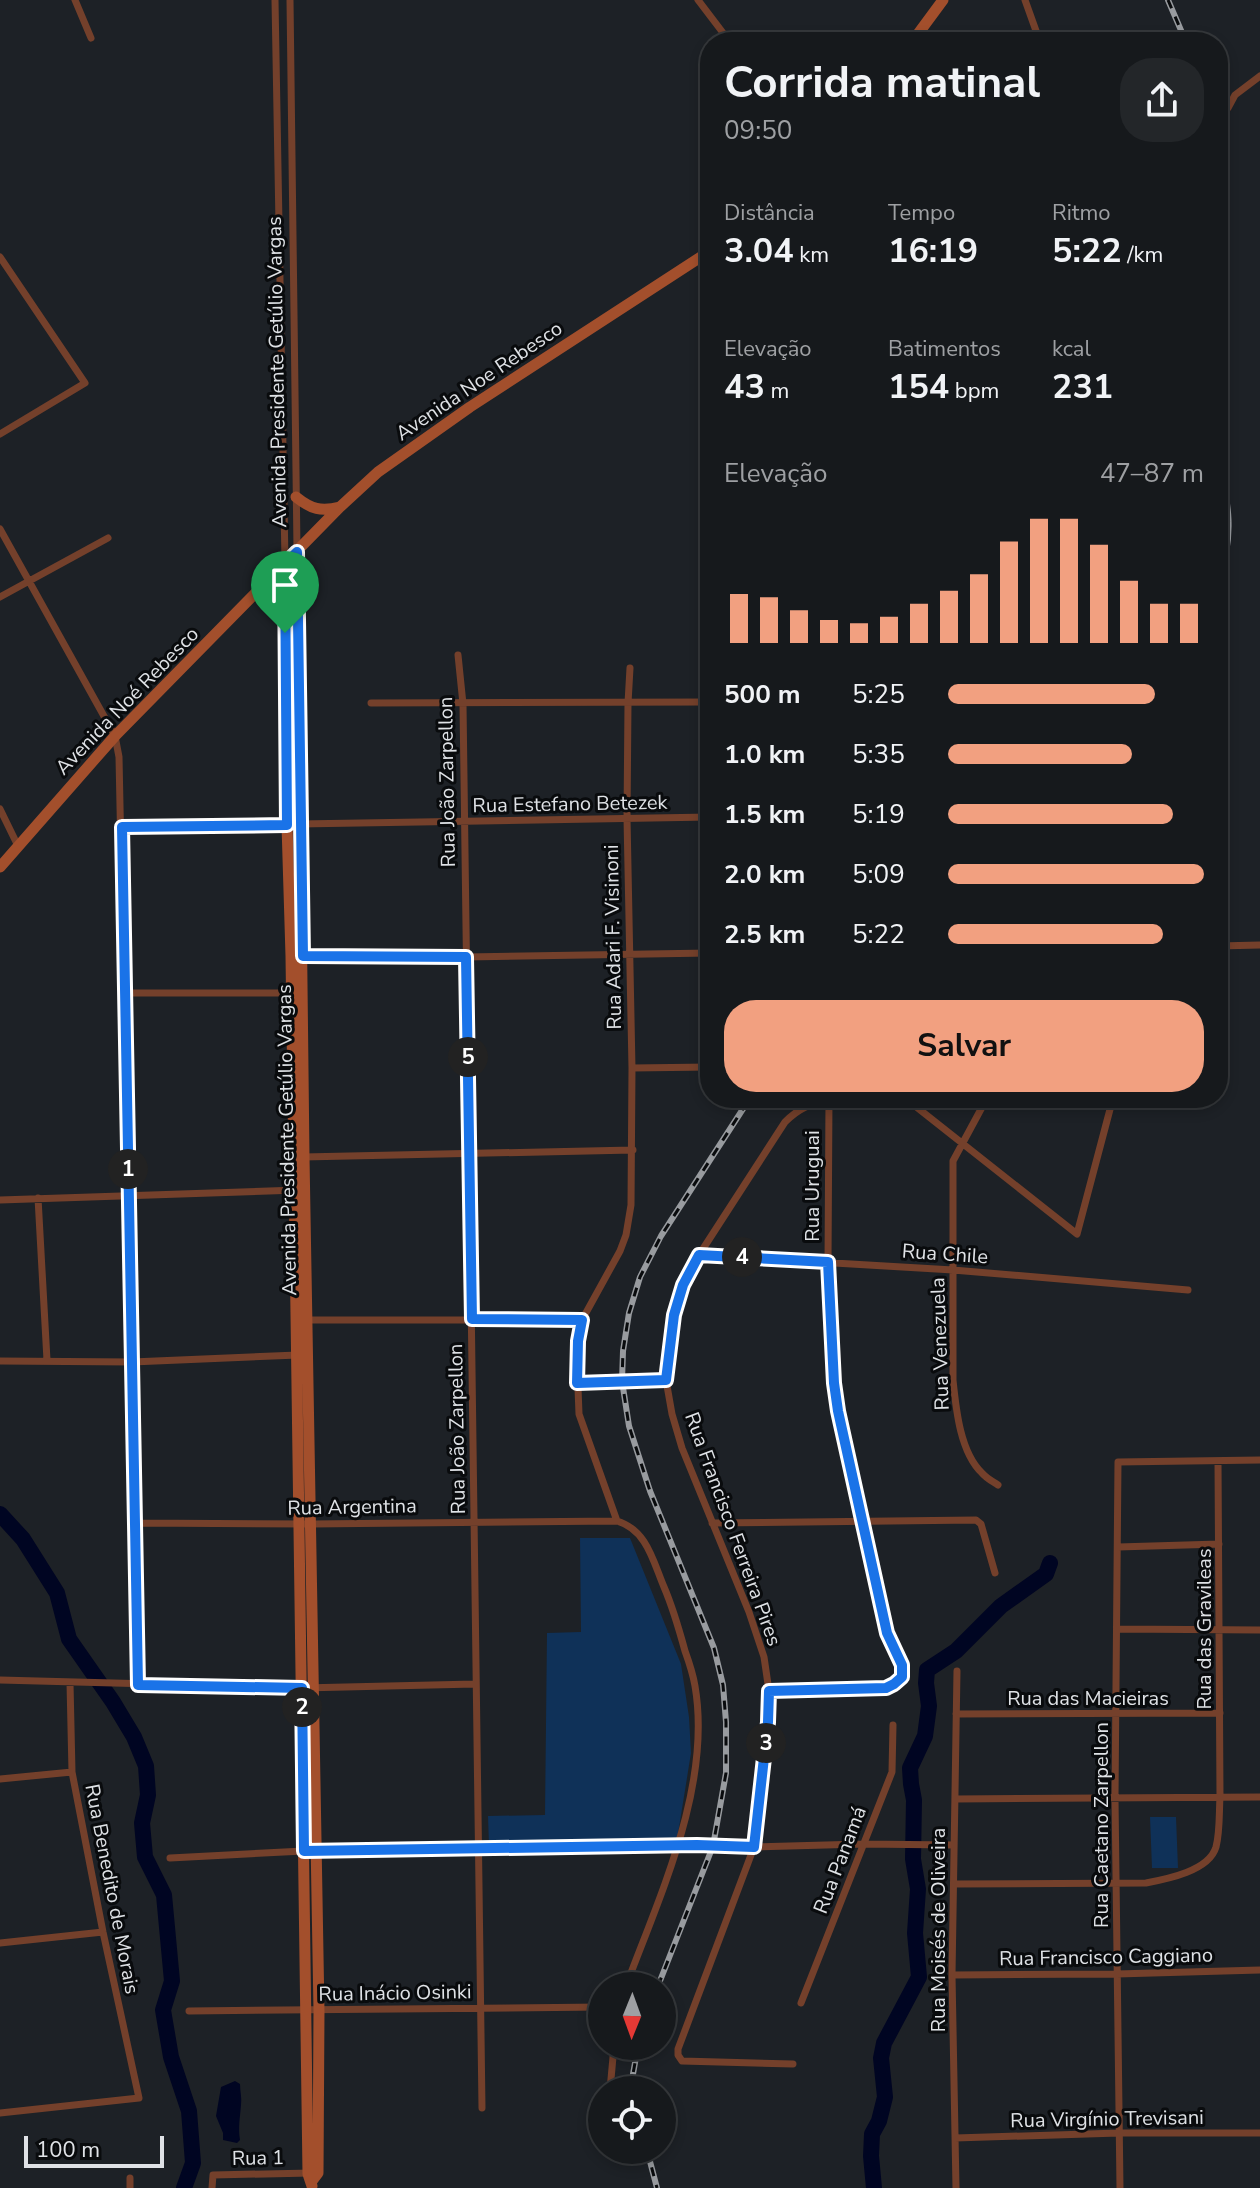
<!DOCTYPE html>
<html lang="pt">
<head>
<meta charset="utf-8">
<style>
	:root { --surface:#16191c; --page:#232629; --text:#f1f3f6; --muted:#9ea0a3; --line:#35383b; --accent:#f2a080 }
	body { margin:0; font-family:"Nunito Sans",sans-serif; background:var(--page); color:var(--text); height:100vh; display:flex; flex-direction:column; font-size:30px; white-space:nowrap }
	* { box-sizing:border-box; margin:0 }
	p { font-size:26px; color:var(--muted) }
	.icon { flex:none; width:44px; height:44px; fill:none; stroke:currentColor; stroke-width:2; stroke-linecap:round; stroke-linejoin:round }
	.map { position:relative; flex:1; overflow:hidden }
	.sheet { position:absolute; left:700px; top:32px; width:528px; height:1076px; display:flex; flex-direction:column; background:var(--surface); border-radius:32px; box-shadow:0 4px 12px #0003,0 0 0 2px var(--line) }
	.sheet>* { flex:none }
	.needle { width:52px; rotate:181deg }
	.fabs { position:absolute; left:588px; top:1972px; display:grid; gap:16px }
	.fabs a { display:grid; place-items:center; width:88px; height:88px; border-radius:50%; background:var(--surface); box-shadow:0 4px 12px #0003,0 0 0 2px var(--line); font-size:40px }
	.scale { position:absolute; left:24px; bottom:20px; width:140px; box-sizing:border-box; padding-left:8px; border:4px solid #dfe2e6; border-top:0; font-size:22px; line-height:28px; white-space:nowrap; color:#dfe2e6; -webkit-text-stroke:6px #090b0d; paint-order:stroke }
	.pin { position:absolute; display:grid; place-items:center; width:68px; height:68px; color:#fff; margin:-82px -34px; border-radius:50% 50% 50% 0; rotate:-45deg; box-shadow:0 0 8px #0007 }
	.pin .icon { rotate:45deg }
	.km { position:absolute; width:40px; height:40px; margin:-20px; border-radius:50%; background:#222; color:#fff; font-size:22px; line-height:40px; text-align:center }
	.round { display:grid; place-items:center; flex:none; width:84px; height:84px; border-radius:32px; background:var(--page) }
	.head { display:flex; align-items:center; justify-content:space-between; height:136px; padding:0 24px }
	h1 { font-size:44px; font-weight:700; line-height:60px }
	.figures { display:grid; grid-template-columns:repeat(3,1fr); gap:12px; height:136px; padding:8px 24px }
	.figures div { display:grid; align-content:center }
	.figures b { font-size:34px; font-weight:700 }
	.figures small { font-size:22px; font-weight:400 }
	.figures p { font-size:22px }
	.chart { height:224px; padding:16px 24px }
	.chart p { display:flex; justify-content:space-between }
	.chart svg { width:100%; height:144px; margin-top:8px; stroke:var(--accent); stroke-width:6 }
	.cta { display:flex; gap:16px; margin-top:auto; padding:16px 24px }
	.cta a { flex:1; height:92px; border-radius:32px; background:var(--accent); color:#111; font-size:32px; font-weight:700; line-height:92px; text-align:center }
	ul { padding:0 24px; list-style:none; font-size:26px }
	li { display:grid; grid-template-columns:128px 96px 1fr; align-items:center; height:60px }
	li i { height:20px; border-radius:10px; background:var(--accent) }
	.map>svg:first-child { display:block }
	.park { fill:#0f3158 }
	.water { fill:#000522 }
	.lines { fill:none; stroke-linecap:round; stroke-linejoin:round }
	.river { stroke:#000522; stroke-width:16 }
	.minor { stroke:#74402b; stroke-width:7 }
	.secondary { stroke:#a34f2c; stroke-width:11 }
	.rail-casing { stroke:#989b9f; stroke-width:6 }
	.rail { stroke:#090b0d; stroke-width:3; stroke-dasharray:9; stroke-linecap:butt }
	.route-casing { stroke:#fff; stroke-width:16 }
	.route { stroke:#1a73e8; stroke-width:10 }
	.labels { text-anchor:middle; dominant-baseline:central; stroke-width:6; stroke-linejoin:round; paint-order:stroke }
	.street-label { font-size:20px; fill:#dfe2e6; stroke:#090b0d }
</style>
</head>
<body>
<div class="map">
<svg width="1260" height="2188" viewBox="0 0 1260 2188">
	<rect width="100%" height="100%" fill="#1d2126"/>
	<path class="park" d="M580,1538H630L681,1664L689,1717L691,1753L677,1840L489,1845L488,1816L545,1815L547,1633L581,1632Z
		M1150,1817H1176L1178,1868H1152Z"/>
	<path class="water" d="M235,2081L240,2084C240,2091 242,2098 241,2105C240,2118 238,2127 240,2140L237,2143L223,2140V2133L216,2116L221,2087Z"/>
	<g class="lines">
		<path class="river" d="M0,1514L23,1539L57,1593L69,1639L113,1702L134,1737L146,1766L148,1795L142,1823L145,1857L164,1895L172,1981L163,2010L171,2057L189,2111L193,2163L184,2188
			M874,2188L871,2156L872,2134L879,2121L885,2097L881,2058L884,2043L919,1977L915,1933L918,1889L913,1859L914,1800L911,1784L910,1768L925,1736L929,1706L926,1683L927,1670L956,1651L1001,1606L1046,1574L1050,1563"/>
		<path class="minor" d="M75,0L91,38
			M275,0L285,562
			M290,0L297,549
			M698,0L730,42
			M1025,0L1040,42
			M1228,108L1235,95L1260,76
			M0,257L85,383L0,434
			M0,529L115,736L119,757L138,1685
			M0,597L108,538
			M458,655L463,704L482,2108
			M371,703L710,702
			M0,809L18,846
			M122,827L710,817
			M1218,946L1260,945
			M300,956L466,957L710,953
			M125,993H295
			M632,1068L710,1067
			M905,1098L1077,1234L1113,1098
			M987,1098L953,1161V1380C956,1409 960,1452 982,1473C986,1478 992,1481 998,1485
			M303,1157L633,1150
			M38,1198L47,1360
			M0,1200L298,1190
			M699,1255L953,1270L1188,1290
			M308,1320H582
			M0,1361L132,1362L298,1355
			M577,1383L666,1380
			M135,1523L311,1524L617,1521
			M712,1523L976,1520L981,1524L995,1573
			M1118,1547L1219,1544
			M1117,1629L1260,1630
			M0,1680L302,1688L475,1684
			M769,1691L886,1688L894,1684L902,1677V1665L887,1633L845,1444L834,1383L828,1262L829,1098
			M956,1714L1220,1713
			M0,1779L72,1772
			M955,1799L1260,1797
			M170,1858L304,1851L697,1845L754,1847L862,1844L954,1845
			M954,1884L1146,1883C1167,1879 1209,1871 1216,1847C1220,1832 1219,1813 1220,1797L1218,1461
			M0,1943L103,1932
			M952,1975L1117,1974L1260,1970
			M626,1986C660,1895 712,1785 695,1686C693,1674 689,1662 685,1651C679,1629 673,1608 664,1587C653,1561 647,1530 617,1521L579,1414L577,1362L582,1320L620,1251L626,1235L631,1205L632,1068L627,818L628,703L630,668
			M801,2003L892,1772L893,1725
			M189,2011L602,2007
			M793,2064L682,2061L678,2055V2049L754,1847L768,1722L769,1691L764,1657L749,1612L682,1448L672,1414L666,1380L668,1358L674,1315L683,1285L699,1255L785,1122C799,1108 810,1104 828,1100
			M610,2090L614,2046
			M0,2113L139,2098L103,1932L72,1772L70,1683
			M955,2138L1119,2133H1260
			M130,2178V2188
			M212,2188L213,2175L311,2173
			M956,2188L952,1975L957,1671
			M1120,2188L1115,1798L1118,1462L1260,1460"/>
		<path class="secondary" d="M912,42L943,0
			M296,497C311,509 321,512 340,507
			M297,552L304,1157L319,2011L318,2173L312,2181
			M285,564L287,825L291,956L308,2174L312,2186
			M0,867L115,736L340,507L378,472L470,407L710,251"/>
		<g class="rail-casing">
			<path id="rail" d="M1168,0L1186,42
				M1218,460C1229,501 1235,539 1218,579
				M658,1986L713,1846L726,1773V1722L723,1685L714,1648L650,1491L629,1426L622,1381L623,1351L629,1313L640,1277L661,1236L750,1098
				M634,2090L633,2074L638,2046
				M647,2150L657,2188"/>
		</g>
		<use href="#rail" class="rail"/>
	</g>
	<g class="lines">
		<g class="route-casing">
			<path id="route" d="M297,552L303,956L466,957L472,1319L582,1320L578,1341L577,1383L666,1380L674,1315L683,1285L699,1255L828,1262L834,1383L838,1411L887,1633L902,1665V1677L894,1684L886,1688L769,1691L768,1722L754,1847L697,1845L304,1851L302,1688L138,1685L122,827L287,825L285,564Z"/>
		</g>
		<use href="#route" class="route"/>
	</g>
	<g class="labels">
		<g class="street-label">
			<text transform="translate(277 372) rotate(-91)">Avenida Presidente Getúlio Vargas</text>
			<text transform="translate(479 381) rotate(-34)">Avenida Noe Rebesco</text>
			<text transform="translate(127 701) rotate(-46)">Avenida Noé Rebesco</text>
			<text transform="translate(447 782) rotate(-91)">Rua João Zarpellon</text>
			<text transform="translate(570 804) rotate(-1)">Rua Estefano Betezek</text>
			<text transform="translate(613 937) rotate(-91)">Rua Adari F. Visinoni</text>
			<text transform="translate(287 1140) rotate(-91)">Avenida Presidente Getúlio Vargas</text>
			<text transform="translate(812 1186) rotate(-90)">Rua Uruguai</text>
			<text transform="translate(945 1254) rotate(4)">Rua Chile</text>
			<text transform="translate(940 1344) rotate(-92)">Rua Venezuela</text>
			<text transform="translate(457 1429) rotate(-91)">Rua João Zarpellon</text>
			<text transform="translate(352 1507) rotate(-1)">Rua Argentina</text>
			<text transform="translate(733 1529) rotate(70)">Rua Francisco Ferreira Pires</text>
			<text transform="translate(1204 1629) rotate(-90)">Rua das Gravileas</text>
			<text x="1088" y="1698">Rua das Macieiras</text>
			<text transform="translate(1101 1825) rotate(-90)">Rua Caetano Zarpellon</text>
			<text transform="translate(840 1860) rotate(-69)">Rua Panamá</text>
			<text transform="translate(112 1889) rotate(79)">Rua Benedito de Morais</text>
			<text transform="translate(938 1930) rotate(-90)">Rua Moisés de Oliveira</text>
			<text transform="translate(1106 1957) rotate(-1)">Rua Francisco Caggiano</text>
			<text transform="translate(395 1993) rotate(-1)">Rua Inácio Osinki</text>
			<text transform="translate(1107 2119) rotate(-1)">Rua Virgínio Trevisani</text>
			<text transform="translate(258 2158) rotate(-1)">Rua 1</text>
		</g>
	</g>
</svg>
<div class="fabs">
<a><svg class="needle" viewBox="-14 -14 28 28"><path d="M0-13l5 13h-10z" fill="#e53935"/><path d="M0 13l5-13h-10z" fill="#9ea0a3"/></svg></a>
<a><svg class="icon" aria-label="locate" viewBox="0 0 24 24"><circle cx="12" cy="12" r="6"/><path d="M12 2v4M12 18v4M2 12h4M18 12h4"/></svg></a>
</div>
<div class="scale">100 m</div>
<div class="pin" style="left:285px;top:633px;background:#1e9e55"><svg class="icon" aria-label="arrive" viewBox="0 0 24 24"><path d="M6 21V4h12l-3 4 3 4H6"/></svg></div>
<b class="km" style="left:128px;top:1169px">1</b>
<b class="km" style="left:302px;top:1707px">2</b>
<b class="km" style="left:766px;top:1743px">3</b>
<b class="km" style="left:742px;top:1257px">4</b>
<b class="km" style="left:468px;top:1057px">5</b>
<section class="sheet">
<div class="head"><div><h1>Corrida matinal</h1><p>09:50</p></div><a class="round"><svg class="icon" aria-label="share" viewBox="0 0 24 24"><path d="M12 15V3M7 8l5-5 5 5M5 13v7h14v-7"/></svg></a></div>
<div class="figures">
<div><p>Distância</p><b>3.04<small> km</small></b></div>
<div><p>Tempo</p><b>16:19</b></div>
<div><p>Ritmo</p><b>5:22<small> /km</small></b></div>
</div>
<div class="figures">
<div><p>Elevação</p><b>43<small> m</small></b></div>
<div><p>Batimentos</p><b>154<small> bpm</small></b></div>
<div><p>kcal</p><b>231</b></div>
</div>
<div class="chart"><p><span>Elevação</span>47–87 m</p>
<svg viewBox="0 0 160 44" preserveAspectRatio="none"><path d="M5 44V29M15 44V30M25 44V34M35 44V37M45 44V38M55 44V36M65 44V32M75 44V28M85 44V23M95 44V13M105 44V6M115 44V6M125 44V14M135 44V25M145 44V32M155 44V32"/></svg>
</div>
<ul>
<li><b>500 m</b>5:25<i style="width:81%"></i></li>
<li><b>1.0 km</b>5:35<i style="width:72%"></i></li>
<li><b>1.5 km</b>5:19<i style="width:88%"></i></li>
<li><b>2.0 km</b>5:09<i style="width:100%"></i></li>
<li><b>2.5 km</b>5:22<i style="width:84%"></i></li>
</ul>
<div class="cta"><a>Salvar</a></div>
</section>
</div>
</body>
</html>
